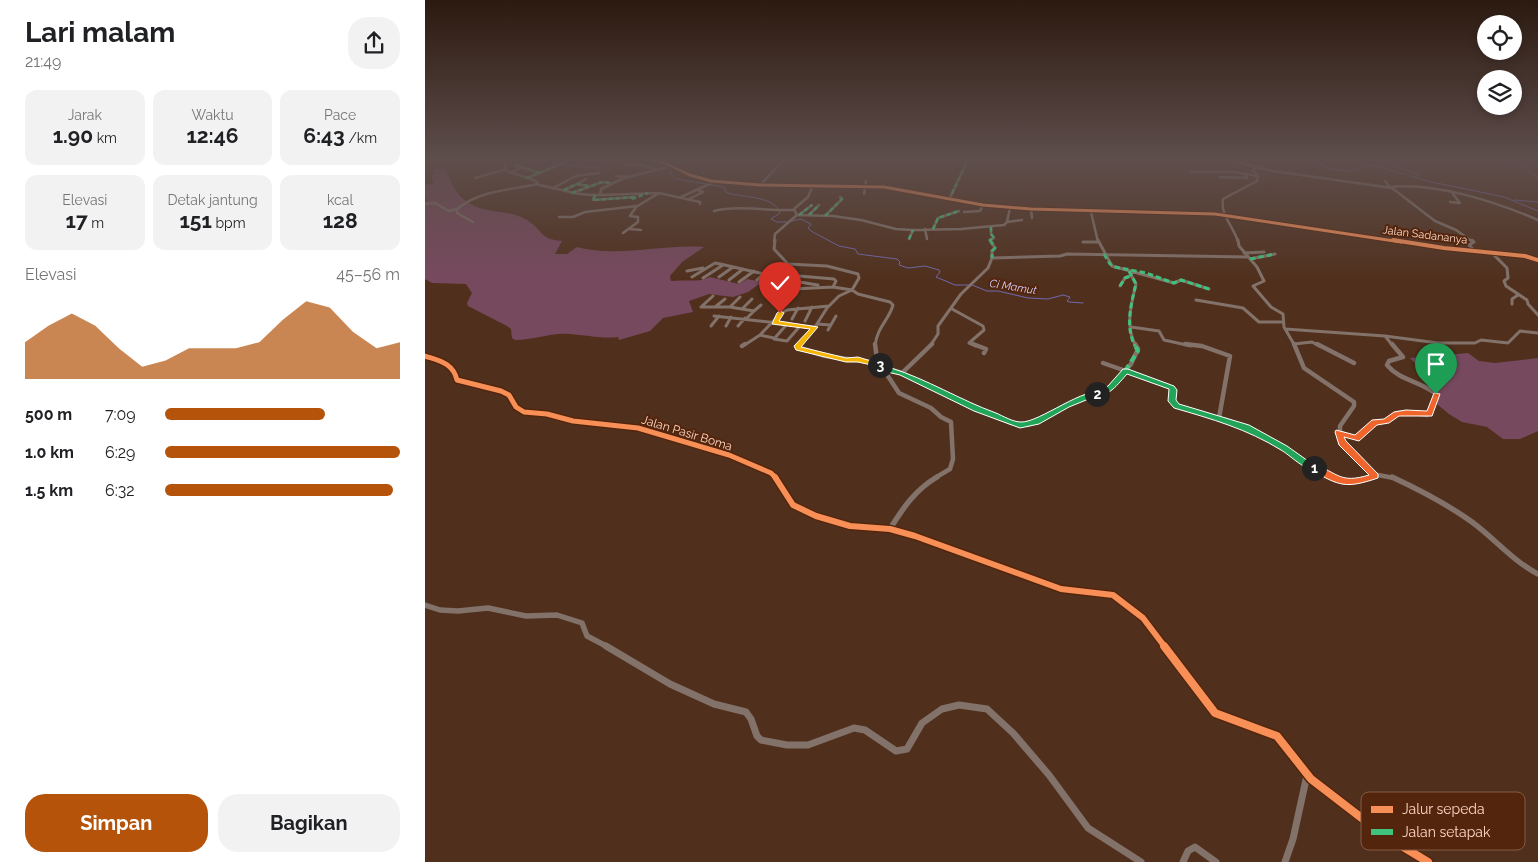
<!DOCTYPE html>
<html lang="id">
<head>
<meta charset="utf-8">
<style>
	:root { --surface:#fff; --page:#f2f2f2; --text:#202124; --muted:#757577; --accent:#b45309 }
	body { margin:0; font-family:Raleway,sans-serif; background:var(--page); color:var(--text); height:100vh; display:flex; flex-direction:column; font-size:19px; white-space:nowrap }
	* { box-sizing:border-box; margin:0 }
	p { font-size:16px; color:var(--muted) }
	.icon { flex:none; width:28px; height:28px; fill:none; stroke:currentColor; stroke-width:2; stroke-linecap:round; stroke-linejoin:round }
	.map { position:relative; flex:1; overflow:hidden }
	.drawer { display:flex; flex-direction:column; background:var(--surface); width:425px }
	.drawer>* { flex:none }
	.tools { position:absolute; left:1052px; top:15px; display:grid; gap:10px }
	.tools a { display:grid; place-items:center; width:45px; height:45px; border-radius:50%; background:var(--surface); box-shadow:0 2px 8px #0003; font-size:25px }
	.pin { position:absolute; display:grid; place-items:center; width:42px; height:42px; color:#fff; margin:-51px -21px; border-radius:50% 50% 50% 0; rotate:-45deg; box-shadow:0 0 5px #0007 }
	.pin .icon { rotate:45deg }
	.km { position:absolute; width:25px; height:25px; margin:-12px; border-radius:50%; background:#222; color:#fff; font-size:14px; line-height:25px; text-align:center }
	.round { display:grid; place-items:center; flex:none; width:52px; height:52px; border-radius:20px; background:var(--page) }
	.headline { display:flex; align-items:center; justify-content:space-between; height:85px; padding:0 25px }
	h1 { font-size:28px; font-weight:700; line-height:38px }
	.figures { display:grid; grid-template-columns:repeat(3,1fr); gap:8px; height:85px; padding:5px 25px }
	.figures div { display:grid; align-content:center; border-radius:12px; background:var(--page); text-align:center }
	.figures b { font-size:21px; font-weight:700 }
	.figures small { font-size:14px; font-weight:400 }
	.figures p { font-size:14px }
	.chart { height:140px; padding:10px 25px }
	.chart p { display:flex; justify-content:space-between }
	.chart svg { width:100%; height:90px; margin-top:5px; fill:var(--accent); opacity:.7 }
	.action { display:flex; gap:10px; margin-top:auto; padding:10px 25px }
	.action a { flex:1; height:58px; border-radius:20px; background:var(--accent); color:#fff; font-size:20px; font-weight:700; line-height:58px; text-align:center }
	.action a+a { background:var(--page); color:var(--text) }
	ul { padding:0 25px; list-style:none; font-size:16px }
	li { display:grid; grid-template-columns:80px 60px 1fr; align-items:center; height:38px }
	li i { height:12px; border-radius:6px; background:var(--accent) }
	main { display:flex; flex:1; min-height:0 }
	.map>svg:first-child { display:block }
	.green { fill:#77495e }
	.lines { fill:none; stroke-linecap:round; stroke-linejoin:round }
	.stream { stroke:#7068af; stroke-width:1 }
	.minor-far4 { stroke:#82726a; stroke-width:2.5 }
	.minor-far3 { stroke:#82726a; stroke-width:3 }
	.minor-far2 { stroke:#82726a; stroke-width:4.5 }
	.minor-far1 { stroke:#82726a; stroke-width:5.5 }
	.minor { stroke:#82726a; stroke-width:7 }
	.quiet-far2 { stroke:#40c37c; stroke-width:2.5; stroke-dasharray:4.5 2.5; stroke-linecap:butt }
	.quiet-far1 { stroke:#40c37c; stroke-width:3; stroke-dasharray:5.5 3; stroke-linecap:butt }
	.quiet { stroke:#40c37c; stroke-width:4; stroke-dasharray:7 4; stroke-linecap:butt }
	.cycleway-far4-casing { stroke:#53250c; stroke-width:5 }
	.cycleway-far3-casing { stroke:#53250c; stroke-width:6 }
	.cycleway-far2-casing { stroke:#53250c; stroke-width:8 }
	.cycleway-far1-casing { stroke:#53250c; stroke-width:9 }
	.cycleway-casing { stroke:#53250c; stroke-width:11 }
	.cycleway-far4 { stroke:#f78f57; stroke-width:3 }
	.cycleway-far3 { stroke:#f78f57; stroke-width:4 }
	.cycleway-far2 { stroke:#f78f57; stroke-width:5 }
	.cycleway-far1 { stroke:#f78f57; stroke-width:6 }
	.cycleway { stroke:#f78f57; stroke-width:8 }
	.split-1 { fill:#f0652b; stroke:#fff }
	.split-2 { fill:#22a559; stroke:#fff }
	.split-3 { fill:#22a559; stroke:#fff }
	.split-4 { fill:#f5b400; stroke:#fff }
	.labels { text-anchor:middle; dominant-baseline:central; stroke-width:4; stroke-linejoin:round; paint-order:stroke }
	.far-street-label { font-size:11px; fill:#fbd5c4; stroke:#53250c }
	.far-water-label { font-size:11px; font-style:italic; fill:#d2d1fe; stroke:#53250c }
	.street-label { font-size:12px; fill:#fbd5c4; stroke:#53250c }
	.key { fill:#53250c; stroke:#855a43; stroke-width:1 }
	.key-label { font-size:14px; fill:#fbd5c4 }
</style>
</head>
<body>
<main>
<section class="drawer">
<div class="headline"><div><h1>Lari malam</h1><p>21:49</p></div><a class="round"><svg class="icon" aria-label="share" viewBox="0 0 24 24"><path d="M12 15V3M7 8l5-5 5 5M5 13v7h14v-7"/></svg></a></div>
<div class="figures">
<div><p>Jarak</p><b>1.90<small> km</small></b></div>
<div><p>Waktu</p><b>12:46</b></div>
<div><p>Pace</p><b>6:43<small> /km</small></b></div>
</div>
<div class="figures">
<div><p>Elevasi</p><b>17<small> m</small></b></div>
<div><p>Detak jantung</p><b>151<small> bpm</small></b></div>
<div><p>kcal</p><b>128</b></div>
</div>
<div class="chart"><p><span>Elevasi</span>45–56 m</p>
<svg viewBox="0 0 160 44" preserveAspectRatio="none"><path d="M0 44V26L10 18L20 12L30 18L40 29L50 38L60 35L70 29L80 29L90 29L100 26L110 15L120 6L130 9L140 21L150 29L160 26V44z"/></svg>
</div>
<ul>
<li><b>500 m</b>7:09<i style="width:68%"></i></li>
<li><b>1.0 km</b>6:29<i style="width:100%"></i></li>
<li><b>1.5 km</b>6:32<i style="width:97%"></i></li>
</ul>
<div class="action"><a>Simpan</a><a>Bagikan</a></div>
</section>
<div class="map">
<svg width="1113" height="862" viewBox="0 0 1113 862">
	<rect width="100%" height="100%" fill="#50301d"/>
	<path class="green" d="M19,168C25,176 27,187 34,195C54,217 81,207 102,220C119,231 114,239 137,241L130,254H142L152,247C191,258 238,244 279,247L257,262L245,276L246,281C259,279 274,283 285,277L314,284L322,279L337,282L323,292L308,297L284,294L264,301L268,312L238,318L225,331L194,340L193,337C176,339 162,335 145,334C127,332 109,340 90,340L87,338L86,329L82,326L43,306L42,303L47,293L41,284L7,283L0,279V202L2,201L0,197V185L9,183L6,177L11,172L3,171Z
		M1043,353L1054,361L1070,363L1113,358V431L1095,439H1078L1062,427L1037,422L1024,414L1007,400L1011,385L985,358Z"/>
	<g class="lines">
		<path class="stream" d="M90,159L93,163L130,161L128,164H134
			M225,159L232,161
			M883,159C897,166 914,174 930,170C937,168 941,164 949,165L1002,181L1079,197L1113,211
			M951,159L995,175L993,178
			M1076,159L1095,164L1113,178
			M138,165L174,168
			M244,168L246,169V174L251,179L299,187L301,192L306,194C321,197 350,197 355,213L346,219L352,222H364
			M1089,200L1113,202
			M367,221L376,219L386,224L383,228L386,231L414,246L430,249L433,254L472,259L475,262L474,265L483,268L500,266L514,270L515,272L511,277L530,285H547L562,291H573L603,298L623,299L638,295L645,297L642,301L644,302L658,303"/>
		<path class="minor-far4" d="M74,159L79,161L82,171L111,181L114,185C136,189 153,196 175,195L176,189L199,178L247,166
			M231,159L265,175L286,181L335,185L459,187L558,205L606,209L790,214L976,242
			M797,159L848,171L967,188L1010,221L1031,230L1048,242
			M90,165L115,173
			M199,165L211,164L230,169
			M89,171L97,167
			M765,172H808L833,176
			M191,176L205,177
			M795,177L822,178L820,173
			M50,178L81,169
			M103,178L148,159
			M960,181L965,187
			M152,184L161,179
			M335,185L360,159
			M965,187C1011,182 1071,202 1113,220
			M128,188L151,176L174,173
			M139,190L152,184L164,186
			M147,193L177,182L186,183
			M234,193L275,202V204
			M439,194L441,181
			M170,195L168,200L210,197
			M175,195L234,193L211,207L205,216L213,217V222L198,233
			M256,197L291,181
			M264,199L278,192L273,190
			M524,200L543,159
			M1025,202L1035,203L1028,194
			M0,204L10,203L24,211L32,209
			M606,209L607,218
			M289,211C314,205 342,211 368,210
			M539,212L555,211L558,205
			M666,212L673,242
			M372,215L408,216L436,220L471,229L488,230L536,229L579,225L582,222L585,208
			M374,215L387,205
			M384,215L394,205
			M400,216L417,199L415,197
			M134,217H148L160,212L212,206
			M48,222L32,213V209C55,190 85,190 113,184
			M582,222L597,220
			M566,227V234L569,238L565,240L566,242
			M205,229L216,230
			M500,229L502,239
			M508,229L513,218L534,211
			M484,239L488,230
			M349,242L350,234L372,215L369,209L383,197L388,185
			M813,242C809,227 795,215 798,199L832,181L833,176L828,170L830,167"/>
		<path class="minor-far3" d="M350,240L349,249L363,264L402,266L433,274L434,278L427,290L414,296L402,308L390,327L373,346
			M673,240L687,266L749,283L756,280L784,289
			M813,240L814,246L832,267L839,281L828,286L846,307L858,314L859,327L870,346
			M968,240L1019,248L1100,256L1113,260
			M1047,240L1049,242L1044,245L1050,251
			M658,242H673
			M819,253L839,252
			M1067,253L1082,268L1083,278L1079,281L1081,286L1102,300L1103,304L1113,315
			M567,258L635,256L642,254L823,257
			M825,259L850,254
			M262,271L278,268
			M704,271L711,284C706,304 700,328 711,346
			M267,277L290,263C325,270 358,280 393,285
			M294,277L308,267
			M278,278L298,265
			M304,280L318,269
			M332,280L340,273
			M314,282L329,271
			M368,282L374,276L409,279L411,281L408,287
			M338,286L351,276
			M695,286L700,278L705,276
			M368,289L408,287L427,290L433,294L465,302L468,305C464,320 452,327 450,346
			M288,296L276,307H305L329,311L322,318
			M771,300L818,308L834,322H858
			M1087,304V299L1093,295
			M290,307L300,299
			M305,307L315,297
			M317,309L327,299
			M527,309L558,326L559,330L544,343L551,346
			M329,311L336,305
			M289,316L390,327
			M367,319L373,308
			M380,321L387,307
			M362,324L349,339L362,341L375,326
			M392,324L406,325
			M286,326L294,316
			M301,326L306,317
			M313,326L320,318
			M706,327L734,331L739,340L766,346
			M860,329L960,336L1013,343H1050L1056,340L1083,343L1095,331L1113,333
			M403,330L411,316
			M335,335L349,338
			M960,336L968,346
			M869,344L887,342L894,346
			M318,346L335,335L355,314L362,310L404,306
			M505,346L513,334V326L536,294L563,268L567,258V251L570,248L565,240"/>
		<path class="minor-far2" d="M374,344L372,347L400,356L454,363
			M450,344L452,359L457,367L477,373L551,409L586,423L602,425L612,422L641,405L685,388L706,364L713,349L710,344
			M548,344L561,349L559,353
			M760,344L777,346L805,356L794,418
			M869,344L879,368L929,402V406L915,426V438L950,476
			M892,344L929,363
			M317,346L320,344
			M0,356C15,361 28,363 32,380L76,391L84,395L91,407L99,412L122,414L148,421L213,428L304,455L346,473L351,478
			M678,363L744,386L749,390L747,401L752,406L804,421L830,432L907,478
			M457,367L474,393L506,408L516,417L526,422L528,459L525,469L510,478
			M477,373L507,344
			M914,432L931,438L949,422L961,421L972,413L981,412L1002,415L1006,413L1011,394C996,381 975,381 962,365L964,361L978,357L967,344
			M944,478L953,475L969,478"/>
		<path class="minor-far1" d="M350,477L368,505L391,516L425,526L465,529L490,536L636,589L688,595L718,618L740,647
			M905,477C918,485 934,482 948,477
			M967,477C995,490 1022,504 1047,522C1070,539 1088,561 1113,574
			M465,529C478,508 490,490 512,477
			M0,605L15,610L33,611L63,608L101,616L132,615L157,623L162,636L183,647"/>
		<path class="minor" d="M181,646L245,684L289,704L321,712L326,719L332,736L336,740L362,745H383L429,728L440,730L471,751L482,749L497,723L517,709L534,705L562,709L588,733L624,775L663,828L716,862
			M739,646L790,713L852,736L886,779L960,836L1003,862
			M758,862L763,851L770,847L791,862
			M860,862L868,839L882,775"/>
		<path class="quiet-far2" d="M90,165L115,173
			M101,178L148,159
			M139,190L152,184L165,186
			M147,193L177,182L186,183
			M170,195L168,200L210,197
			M207,199L223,193
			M524,200L543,159
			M374,215L387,205
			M384,215L394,205
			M400,216L417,199L415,197
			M566,227V234L569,238L565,240L566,242
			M508,229L513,218L534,211
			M484,239L488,230"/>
		<path class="quiet-far1" d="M565,240L570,248L567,251V258
			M679,254L685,264L690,267L721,273L749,283L756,280L784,289
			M825,259L850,254
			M704,271L711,284C706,304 700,327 710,346
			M695,286L700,278L705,276"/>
		<path class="quiet" d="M700,371L713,351L709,344"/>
		<g class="cycleway-far4-casing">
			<path id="cycleway-far4" d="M231,159L265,175L286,181L335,185L459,187L558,205L606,209L790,214L976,242"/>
		</g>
		<g class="cycleway-far3-casing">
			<path id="cycleway-far3" d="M968,240L1019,248L1100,256L1113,260"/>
		</g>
		<g class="cycleway-far2-casing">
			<path id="cycleway-far2" d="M0,356C15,361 28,363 32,380L76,391L84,395L91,407L99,412L122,414L148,421L213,428L304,455L346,473L351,478"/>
		</g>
		<g class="cycleway-far1-casing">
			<path id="cycleway-far1" d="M350,477L368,505L391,516L425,526L465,529L490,536L636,589L688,595L718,618L740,647"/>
		</g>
		<g class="cycleway-casing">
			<path id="cycleway" d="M739,646L790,713L852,736L886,779L960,836L1003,862"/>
		</g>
		<use href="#cycleway-far4" class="cycleway-far4"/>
		<use href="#cycleway-far3" class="cycleway-far3"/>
		<use href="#cycleway-far2" class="cycleway-far2"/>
		<use href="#cycleway-far1" class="cycleway-far1"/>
		<use href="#cycleway" class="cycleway"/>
	</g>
	<linearGradient id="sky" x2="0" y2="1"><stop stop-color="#2c1a10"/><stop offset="0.57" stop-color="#5e4e4c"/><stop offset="1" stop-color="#5e4e4c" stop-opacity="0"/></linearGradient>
	<rect width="1113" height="280" fill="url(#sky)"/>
	<path class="split-1" d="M1009,393L1015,394L1007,416H974L964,423L952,425L934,441L919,437L921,441L953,474V478C920,489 915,486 886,470V465L889,464C913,473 915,484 944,475L914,445L910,432L911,430L930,435L947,420L959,419L969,412L981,410L1002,411Z"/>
	<path class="split-2" d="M698,369H703L749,386L752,390L751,400L754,404L824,425L862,446L893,468L892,470C881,472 865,455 856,450C822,429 787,419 749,408L743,401L744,389L702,374C693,384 684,397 670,396V392L683,386Z"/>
	<path class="split-3" d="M452,363C458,362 460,367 466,368C502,379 535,400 571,413C578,416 588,422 596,422C614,423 663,384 676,394L644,407L614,424L595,428L549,411L475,375L458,371L452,366Z"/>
	<path class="split-4" d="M355,311L359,313L354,321L393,327L376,347L421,358L433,357L459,365L455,367L433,362H421L371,350L369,346L385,329L347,324L352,313Z"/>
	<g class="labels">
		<g class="far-street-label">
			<text transform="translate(1000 235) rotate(7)">Jalan Sadananya</text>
		</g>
		<g class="far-water-label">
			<text transform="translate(588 287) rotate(9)">Ci Mamut</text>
		</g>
		<g class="street-label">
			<text transform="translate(262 433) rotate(17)">Jalan Pasir Boma</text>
		</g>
	</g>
	<rect x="936" y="792" width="164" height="58" rx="8" class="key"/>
	<rect x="946" y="806" width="22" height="7" fill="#f78f57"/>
	<rect x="946" y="829" width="22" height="6" fill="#40c37c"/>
	<g class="key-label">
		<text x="977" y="814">Jalur sepeda</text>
		<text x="977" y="837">Jalan setapak</text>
	</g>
</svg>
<div class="tools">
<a><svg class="icon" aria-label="locate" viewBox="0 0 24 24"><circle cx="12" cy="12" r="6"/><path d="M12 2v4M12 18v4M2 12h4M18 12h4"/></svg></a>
<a><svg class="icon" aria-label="layers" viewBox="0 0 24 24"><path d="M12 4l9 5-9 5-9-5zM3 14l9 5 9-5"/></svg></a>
</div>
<div class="pin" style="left:1011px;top:394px;background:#1e9e55"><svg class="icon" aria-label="arrive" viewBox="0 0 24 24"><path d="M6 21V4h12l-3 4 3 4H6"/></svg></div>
<div class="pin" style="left:355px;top:313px;background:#d93025"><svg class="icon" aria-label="check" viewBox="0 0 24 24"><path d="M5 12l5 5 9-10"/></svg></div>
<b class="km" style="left:889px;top:468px">1</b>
<b class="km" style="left:672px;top:394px">2</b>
<b class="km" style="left:455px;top:365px">3</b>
</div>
</main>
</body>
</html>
